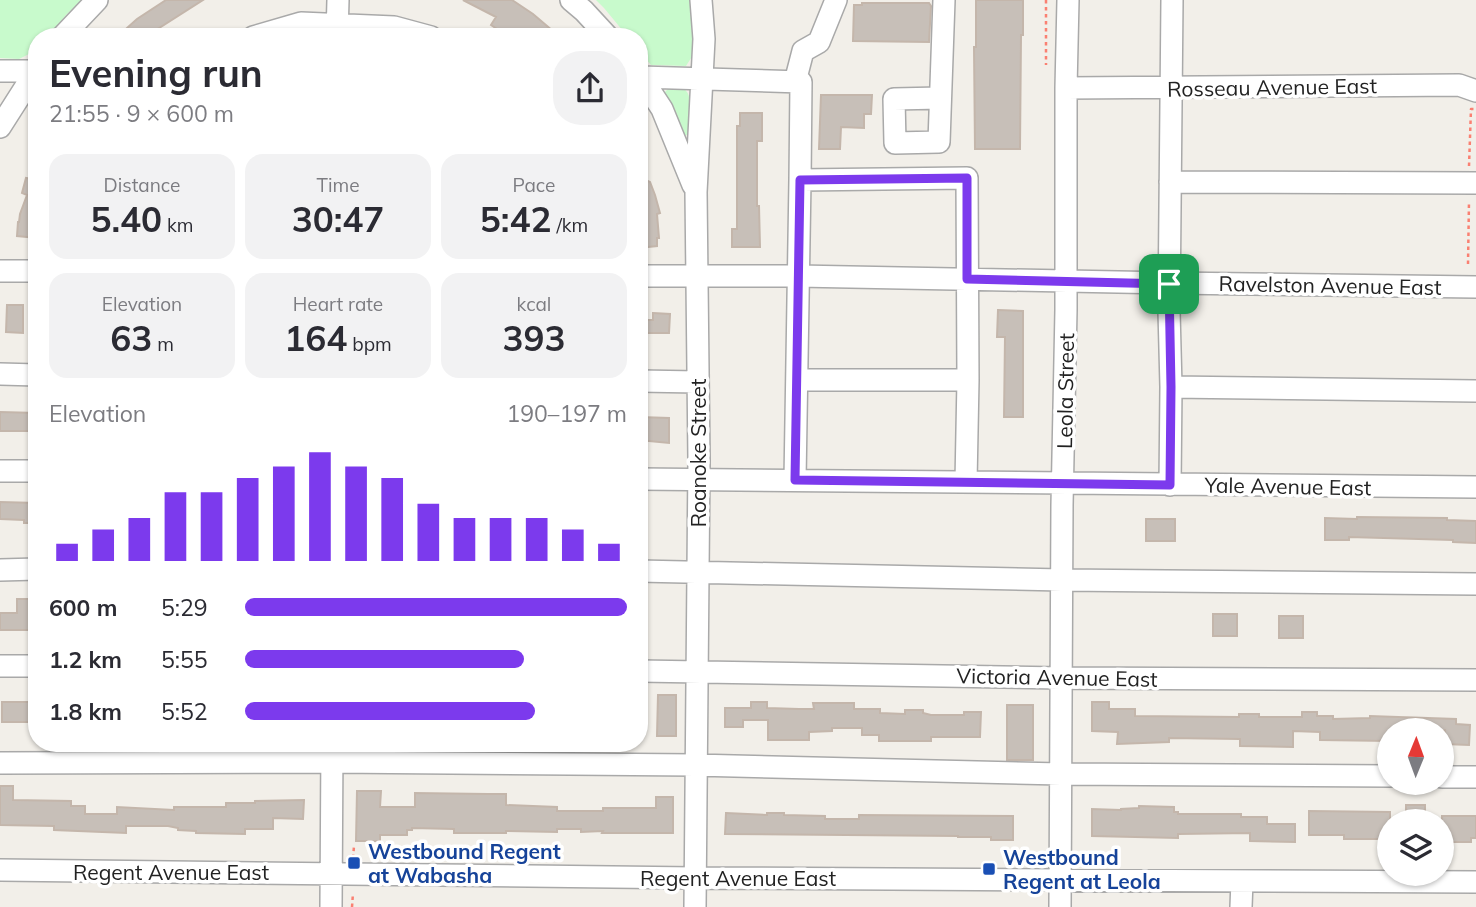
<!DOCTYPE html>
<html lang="en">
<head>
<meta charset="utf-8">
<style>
	:root { --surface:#fff; --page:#f2f2f3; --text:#2b2b33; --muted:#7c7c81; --accent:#7c3aed }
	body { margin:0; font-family:Mulish,sans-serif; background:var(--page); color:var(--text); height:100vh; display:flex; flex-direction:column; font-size:26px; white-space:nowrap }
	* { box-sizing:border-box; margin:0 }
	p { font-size:23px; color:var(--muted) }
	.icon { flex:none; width:38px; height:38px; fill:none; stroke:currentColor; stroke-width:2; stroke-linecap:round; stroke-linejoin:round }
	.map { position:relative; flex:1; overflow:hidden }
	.sheet { position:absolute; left:28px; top:28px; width:620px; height:724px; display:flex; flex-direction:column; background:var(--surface); border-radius:28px; box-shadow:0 2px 5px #0004 }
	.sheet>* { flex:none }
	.needle { width:46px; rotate:1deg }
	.buttons { position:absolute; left:1377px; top:718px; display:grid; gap:14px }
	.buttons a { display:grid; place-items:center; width:77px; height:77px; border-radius:50%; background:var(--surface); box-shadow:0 2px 5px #0004; font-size:35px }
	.pin { position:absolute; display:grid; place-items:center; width:60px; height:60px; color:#fff; margin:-30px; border-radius:14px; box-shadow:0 4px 10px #0006 }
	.round { display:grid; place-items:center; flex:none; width:74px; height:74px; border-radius:28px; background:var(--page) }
	.headline { display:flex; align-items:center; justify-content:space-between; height:119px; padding:0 21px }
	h1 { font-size:38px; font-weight:700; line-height:52px }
	.stats { display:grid; grid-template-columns:repeat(3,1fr); gap:10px; height:119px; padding:7px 21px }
	.stats div { display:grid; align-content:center; border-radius:18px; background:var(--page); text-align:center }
	.stats b { font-size:35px; font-weight:700 }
	.stats small { font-size:19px; font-weight:400 }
	.stats p { font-size:19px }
	.chart { height:196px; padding:14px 21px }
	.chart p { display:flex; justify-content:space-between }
	.chart svg { width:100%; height:126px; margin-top:7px; stroke:var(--accent); stroke-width:6 }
	ul { padding:0 21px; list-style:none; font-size:23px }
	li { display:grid; grid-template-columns:112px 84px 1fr; align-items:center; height:52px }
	li i { height:18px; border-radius:9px; background:var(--accent) }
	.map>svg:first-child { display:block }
	.park { fill:#c8facc }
	.building { fill:#c7bfb8; stroke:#c4b6ab; stroke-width:2 }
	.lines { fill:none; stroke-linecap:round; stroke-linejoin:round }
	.minor-casing { stroke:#a9a9a9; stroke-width:24 }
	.path { stroke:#fa8072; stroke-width:2.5; stroke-dasharray:3.5 3.5; stroke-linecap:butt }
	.minor { stroke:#fff; stroke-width:21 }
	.route-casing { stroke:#fff; stroke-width:14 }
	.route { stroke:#7c3aed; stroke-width:9 }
	.transit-dot { fill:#1a4fb4; stroke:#fff; stroke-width:2.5 }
	.labels { text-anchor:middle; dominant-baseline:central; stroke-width:7; stroke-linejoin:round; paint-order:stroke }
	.street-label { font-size:21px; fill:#222; stroke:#fff }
	.transit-label { font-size:21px; font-weight:bold; fill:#164399; stroke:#fff; text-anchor:start }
</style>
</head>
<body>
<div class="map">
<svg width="1476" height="907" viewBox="0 0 1476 907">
	<rect width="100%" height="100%" fill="#f2efe9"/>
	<path class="park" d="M0,0H82L66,15L48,37H37V50L19,59L0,58Z
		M596,0H690L693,55L686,66L651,65L639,51V37H628L604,8Z
		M669,88C674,88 681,87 685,90C694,96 689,124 688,134L685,136L682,134L665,97V92Z"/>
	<path class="building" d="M166,0H203L145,37H117L137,19Z
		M463,0H512L533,14L560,37H509L491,25L496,17Z
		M976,0H1023V35H1021L1020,149H975L974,47H976Z
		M862,3H929L931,6L929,42L853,41L854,5H862Z
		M821,95H872L871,114H864V128L841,127L840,149H819Z
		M740,113H762V141H757V206H759L760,247H732V229H737V126H740Z
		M35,172H37V238L17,236L18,222H19L20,214L27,195L22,193L26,178L32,179Z
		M639,177L650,182L655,195L660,213L657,214L659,238H657V246L639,248Z
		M7,305H23V333L6,332Z
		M998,310L1023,311V417H1004L1005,337H997Z
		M653,313L670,314L669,333H639V320H653Z
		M0,412L37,413V431H0Z
		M639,417L669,418V443L639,440Z
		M0,502L37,503V523H24V520L0,519Z
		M1357,517L1447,518V520L1476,521V543L1453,542V540L1349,537V540H1325V518L1357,519Z
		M1146,519H1175V541H1146Z
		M17,599H31V601H37V626H30V630H0V613H17Z
		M1213,614H1237V636H1213Z
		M1279,616H1303V638H1279Z
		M658,695H676V736H657Z
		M2,702H37V722H2Z
		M751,702H767V708L799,709H814L813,703H854V709H880V713L905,714V710H923V713L931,715H964V712H981L980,737H931V741H879V735H862V728H832V731L809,732V740H768V720H743V727H725V708H751Z
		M1092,702H1109V709H1135V716L1239,717V714H1259V717H1302V712H1317V716H1333V719L1370,718V716L1456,719V724L1470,725L1469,745L1445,744V730H1390V741L1320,740V732L1293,731V747L1240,746V739L1169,738V742L1117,744L1118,732L1092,731Z
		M1007,705H1033V760H1007Z
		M0,786H13V800L71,801V806H85V814H117V807L174,810V807H226V803H255V801L304,800L303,819L273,818V829H245V834L196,833V831L178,830V828L168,826H126V833L54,830V826L0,825Z
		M357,791H381L380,807H415V793L488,794H506V805L557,807V811H603V808H656V797H673V833H602L603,831L581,832V829H557V832L506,831V833H454V829L412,828V830H407V835H380V841H356Z
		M1406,805H1425V821H1406Z
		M1139,806L1174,807V812H1178V814H1241V817H1267V824H1295V842L1250,841V833L1178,834V838L1092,836V809L1121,810V809L1139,808Z
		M1309,811L1390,812V839H1344V835H1309Z
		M726,813L767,815V813H784V815L825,816V819H859V815L1013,816V840H991V837H958V836L725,834Z
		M1442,816H1476V838H1471V842H1442Z"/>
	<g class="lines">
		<g class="minor-casing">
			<path id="minor" d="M571,0L584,11L608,37
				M337,35L338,0
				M62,37L97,0
				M253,37L301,23L394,27L431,37
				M0,71H36
				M639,74L662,109L693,185
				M641,77L801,82L800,180
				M795,82L803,51L819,42L836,0
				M1066,88L1459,85L1476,91
				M940,98L894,99L895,143L939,142L944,0
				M0,127L37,69
				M1170,182L1476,183
				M0,271H37
				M639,276H798L1169,283L1476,287
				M0,374L37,375
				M797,380H968
				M639,381L698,382
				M1171,387L1476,391
				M0,471H37
				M639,479L1476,487
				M795,480L800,180L967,178L968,380L966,482
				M1170,485L1171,387L1169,311L1172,0
				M0,570L37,569
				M639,571L1062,580L1476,584
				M0,666H37
				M639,671L1061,678L1476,680
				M0,763L332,762L695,765L1061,774L1390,776
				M1442,777H1476
				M0,870L695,878L1476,882
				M331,907L332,744
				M695,907L699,460L696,192L704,39L701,0
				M1060,907L1062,505L1066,310V88L1068,0
				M1241,907L1242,881"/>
		</g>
		<path class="path" d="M1046,0V65
			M1469,166L1471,109H1474
			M1468,264L1469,201
			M353,858L354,846
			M352,907L353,893"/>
		<use href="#minor" class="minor"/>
	</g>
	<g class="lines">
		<g class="route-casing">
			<path id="route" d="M967,178V279L1169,284L1171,387L1170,485L795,480L800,180Z"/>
		</g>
		<use href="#route" class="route"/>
	</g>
	<g class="transit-dot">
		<rect x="347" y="856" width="14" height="14" rx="3.5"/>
		<rect x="982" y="862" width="14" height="14" rx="3.5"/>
	</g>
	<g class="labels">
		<g class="street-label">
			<text transform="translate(1272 87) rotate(-1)">Rosseau Avenue East</text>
			<text transform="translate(1330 285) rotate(1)">Ravelston Avenue East</text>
			<text transform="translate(1065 391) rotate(-89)">Leola Street</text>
			<text transform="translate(698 453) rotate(-90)">Roanoke Street</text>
			<text transform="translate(1288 486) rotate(1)">Yale Avenue East</text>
			<text transform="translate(1057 677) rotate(1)">Victoria Avenue East</text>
			<text x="171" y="872">Regent Avenue East</text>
			<text x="738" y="878">Regent Avenue East</text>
		</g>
		<g class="transit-label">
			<text x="368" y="851">Westbound Regent<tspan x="368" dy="24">at Wabasha</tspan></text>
			<text x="1003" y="857">Westbound<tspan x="1003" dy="24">Regent at Leola</tspan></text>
		</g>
	</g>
</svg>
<div class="buttons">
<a><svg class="needle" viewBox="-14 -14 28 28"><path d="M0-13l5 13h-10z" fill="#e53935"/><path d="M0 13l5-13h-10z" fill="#7c7c81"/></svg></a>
<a><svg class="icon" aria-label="layers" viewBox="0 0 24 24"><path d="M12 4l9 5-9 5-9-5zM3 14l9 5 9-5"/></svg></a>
</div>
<div class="pin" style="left:1169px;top:284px;background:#1e9e55"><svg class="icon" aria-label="arrive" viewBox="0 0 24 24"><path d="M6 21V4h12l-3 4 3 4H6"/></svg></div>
<section class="sheet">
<div class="headline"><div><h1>Evening run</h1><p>21:55 · 9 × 600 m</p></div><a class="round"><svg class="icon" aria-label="share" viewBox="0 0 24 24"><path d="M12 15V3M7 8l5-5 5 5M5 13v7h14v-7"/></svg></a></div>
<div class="stats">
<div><p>Distance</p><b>5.40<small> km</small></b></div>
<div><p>Time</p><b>30:47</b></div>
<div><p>Pace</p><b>5:42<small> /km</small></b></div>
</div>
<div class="stats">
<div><p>Elevation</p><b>63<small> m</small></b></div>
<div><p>Heart rate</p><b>164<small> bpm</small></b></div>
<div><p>kcal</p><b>393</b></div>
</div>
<div class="chart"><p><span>Elevation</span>190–197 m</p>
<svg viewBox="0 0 160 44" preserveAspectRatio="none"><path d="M5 44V38M15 44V33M25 44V29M35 44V20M45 44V20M55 44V15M65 44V11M75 44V6M85 44V11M95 44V15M105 44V24M115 44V29M125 44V29M135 44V29M145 44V33M155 44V38"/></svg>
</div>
<ul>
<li><b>600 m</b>5:29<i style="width:100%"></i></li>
<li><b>1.2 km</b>5:55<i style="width:73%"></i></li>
<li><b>1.8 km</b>5:52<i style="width:76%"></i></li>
</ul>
</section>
</div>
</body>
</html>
